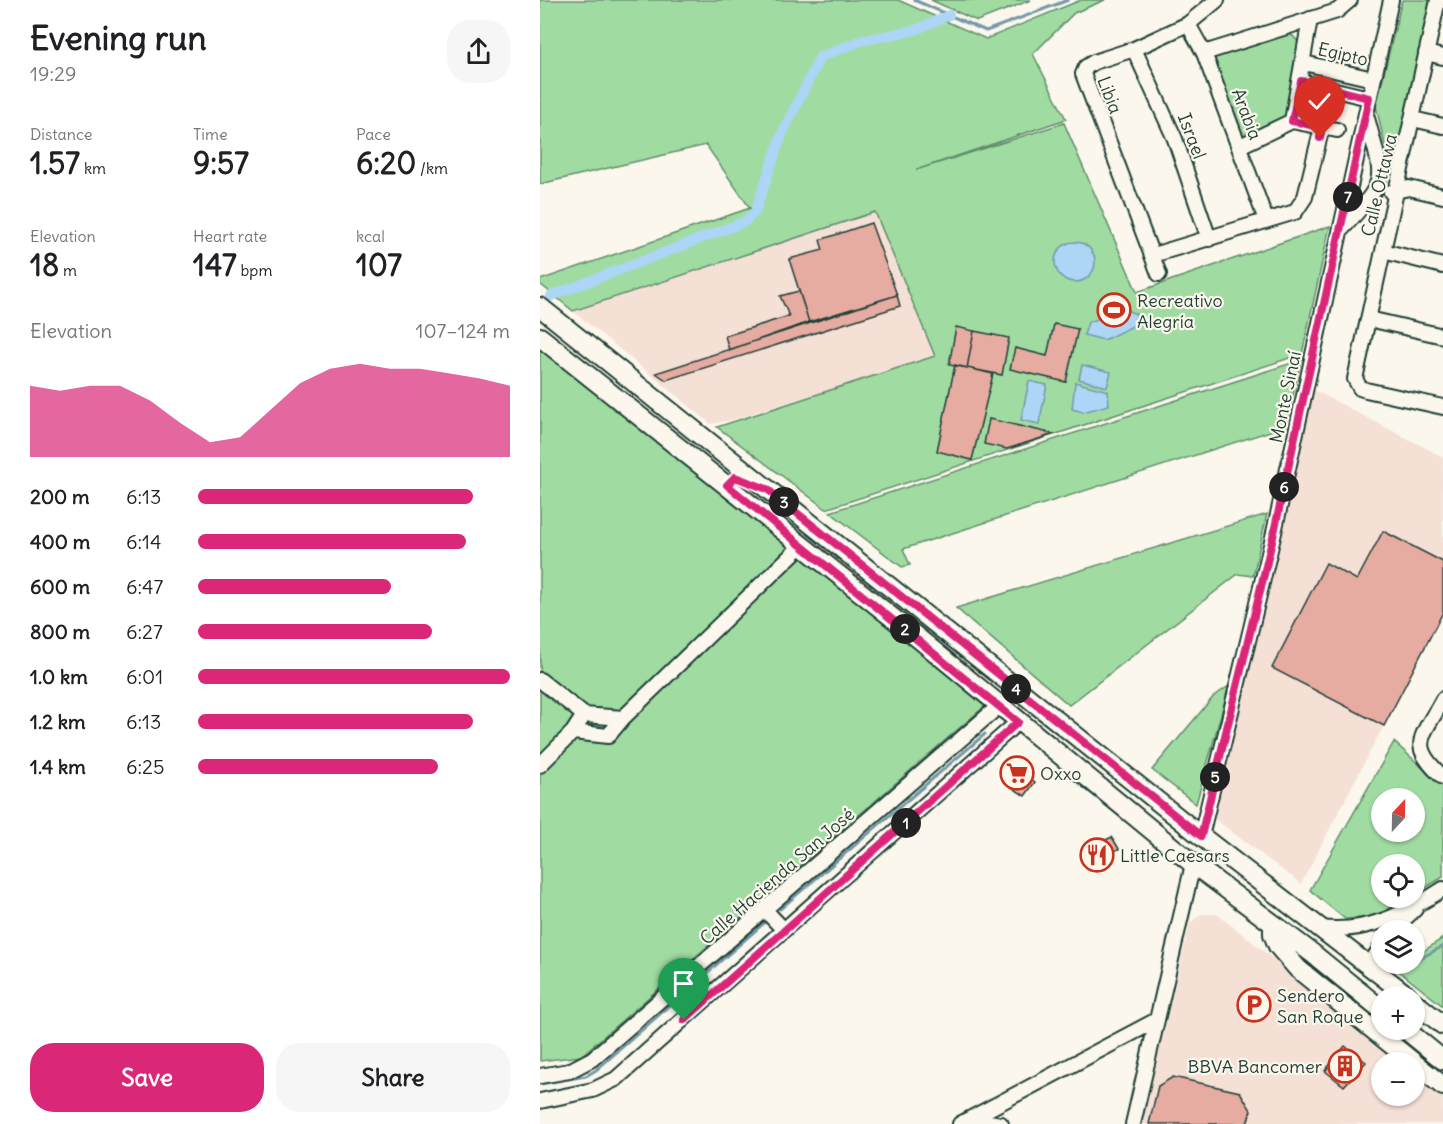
<!DOCTYPE html>
<html lang="en">
<head>
<meta charset="utf-8">
<style>
	:root { --surface:#fff; --page:#f6f6f6; --text:#202124; --muted:#757577; --accent:#db2777 }
	body { margin:0; font-family:Delius,sans-serif; background:var(--page); color:var(--text); height:100vh; display:flex; flex-direction:column; font-size:22px; white-space:nowrap }
	* { box-sizing:border-box; margin:0 }
	p { font-size:20px; color:var(--muted) }
	.icon { flex:none; width:33px; height:33px; fill:none; stroke:currentColor; stroke-width:2; stroke-linecap:round; stroke-linejoin:round }
	.map { position:relative; flex:1; overflow:hidden }
	.side { display:flex; flex-direction:column; background:var(--surface); width:540px }
	.side>* { flex:none }
	.needle { width:39px; rotate:22deg }
	.buttons { position:absolute; left:831px; top:788px; display:grid; gap:12px }
	.buttons a { display:grid; place-items:center; width:54px; height:54px; border-radius:50%; background:var(--surface); box-shadow:0 2px 4px #0004; font-size:30px }
	.pin { position:absolute; display:grid; place-items:center; width:51px; height:51px; color:#fff; margin:-62px -26px; border-radius:50% 50% 50% 0; rotate:-45deg; box-shadow:0 0 6px #0007 }
	.pin .icon { rotate:45deg }
	.km { position:absolute; width:30px; height:30px; margin:-15px; border-radius:50%; background:#222; color:#fff; font-size:16px; line-height:30px; text-align:center }
	.round { display:grid; place-items:center; flex:none; width:63px; height:63px; border-radius:24px; background:var(--page) }
	.summary { display:flex; align-items:center; justify-content:space-between; height:102px; padding:0 30px }
	h1 { font-size:33px; font-weight:800; line-height:45px }
	.figures { display:grid; grid-template-columns:repeat(3,1fr); gap:9px; height:102px; padding:6px 30px }
	.figures div { display:grid; align-content:center }
	.figures b { font-size:30px; font-weight:800 }
	.figures small { font-size:16px; font-weight:400 }
	.figures p { font-size:16px }
	.chart { height:168px; padding:12px 30px }
	.chart p { display:flex; justify-content:space-between }
	.chart svg { width:100%; height:108px; margin-top:6px; fill:var(--accent); opacity:.7 }
	.cta { display:flex; gap:12px; margin-top:auto; padding:12px 30px }
	.cta a { flex:1; height:69px; border-radius:24px; background:var(--accent); color:#fff; font-size:24px; font-weight:800; line-height:69px; text-align:center }
	.cta a+a { background:var(--page); color:var(--text) }
	ul { padding:0 30px; list-style:none; font-size:20px }
	li { display:grid; grid-template-columns:96px 72px 1fr; align-items:center; height:45px }
	li i { height:15px; border-radius:8px; background:var(--accent) }
	main { display:flex; flex:1; min-height:0 }
	.map>svg:first-child { display:block }
	.built { fill:#f5e0d6 }
	.green { fill:#a0dca2; stroke:#608c6b; stroke-width:1.5; fill-rule:evenodd }
	.water { fill:#acd5f6; stroke:#7498a8; stroke-width:1.5 }
	.lines { fill:none; stroke-linecap:round; stroke-linejoin:round }
	.stream { stroke:#7498a8; stroke-width:3 }
	.canal { stroke:#acd5f6; stroke-width:10 }
	.building { fill:#e6aca2; stroke:#1f3d34; stroke-width:1.5 }
	.minor-casing { stroke:#1f3d34; stroke-width:18 }
	.major-casing { stroke:#1f3d34; stroke-width:22 }
	.minor { stroke:#fbf7ec; stroke-width:14 }
	.major { stroke:#fbf7ec; stroke-width:18 }
	.route-casing { stroke:#fff; stroke-width:12 }
	.route { stroke:#db2777; stroke-width:8 }
	.labels { text-anchor:middle; dominant-baseline:central; stroke-width:4.5; stroke-linejoin:round; paint-order:stroke }
	.street-label { font-size:18px; fill:#1f3d34; stroke:#fbf7ec }
	.poi-label { font-size:18px; fill:#1f3d34; stroke:#fbf7ec; text-anchor:start }
</style>
</head>
<body>
<main>
<section class="side">
<div class="summary"><div><h1>Evening run</h1><p>19:29</p></div><a class="round"><svg class="icon" aria-label="share" viewBox="0 0 24 24"><path d="M12 15V3M7 8l5-5 5 5M5 13v7h14v-7"/></svg></a></div>
<div class="figures">
<div><p>Distance</p><b>1.57<small> km</small></b></div>
<div><p>Time</p><b>9:57</b></div>
<div><p>Pace</p><b>6:20<small> /km</small></b></div>
</div>
<div class="figures">
<div><p>Elevation</p><b>18<small> m</small></b></div>
<div><p>Heart rate</p><b>147<small> bpm</small></b></div>
<div><p>kcal</p><b>107</b></div>
</div>
<div class="chart"><p><span>Elevation</span>107–124 m</p>
<svg viewBox="0 0 160 44" preserveAspectRatio="none"><path d="M0 44V15L10 17L20 15L30 15L40 21L50 30L60 38L70 36L80 25L90 14L100 8L110 6L120 8L130 8L140 10L150 12L160 15V44z"/></svg>
</div>
<ul>
<li><b>200 m</b>6:13<i style="width:88%"></i></li>
<li><b>400 m</b>6:14<i style="width:86%"></i></li>
<li><b>600 m</b>6:47<i style="width:62%"></i></li>
<li><b>800 m</b>6:27<i style="width:75%"></i></li>
<li><b>1.0 km</b>6:01<i style="width:100%"></i></li>
<li><b>1.2 km</b>6:13<i style="width:88%"></i></li>
<li><b>1.4 km</b>6:25<i style="width:77%"></i></li>
</ul>
<div class="cta"><a>Save</a><a>Share</a></div>
</section>
<div class="map">
<svg width="903" height="1124" viewBox="0 0 903 1124">
	<rect width="100%" height="100%" fill="#fbf7ec"/>
	<filter id="ink" filterUnits="userSpaceOnUse"><feTurbulence type="fractalNoise" baseFrequency=".0167" numOctaves="2"/><feDisplacementMap in="SourceGraphic" scale="12" xChannelSelector="R" yChannelSelector="G"/><feConvolveMatrix kernelMatrix="1 2 1 2 8 2 1 2 1" color-interpolation-filters="sRGB"/></filter>
	<g filter="url(#ink)">
		<path class="built" d="M335,212L395,356L381,361L192,420L171,424L33,311Z
			M772,389L903,457V612L761,884L672,817Z
			M661,914H677L863,1062H842V1095H874L875,1071L903,1094V1124H602L650,923Z"/>
		<path class="green" d="M0,0H358L446,39L541,0H565L534,13L493,54L526,119L376,170L524,123L597,292L790,226L762,354L286,509L177,427L395,356L335,212L33,311L0,284V280L210,208L166,145L0,184Z
			M391,0H491L437,21Z
			M862,0H892L856,167L849,164L836,106Z
			M743,33L753,36L761,45L746,119L707,139L701,136L672,60L674,56Z
			M0,347L446,705L41,1056L0,1061Z
			M761,360L746,426L363,549L370,565L362,567L290,512Z
			M727,514L713,576L698,574L529,705L416,608Z
			M689,686L656,804L612,770L674,696Z
			M854,742L903,786V877L875,894L874,864H842V897H869L835,917L805,919L770,890ZM842,798H874V831H842Z
			M903,938V1006L856,969L865,963H874L875,957Z"/>
		<path class="water" d="M515 262a20 20 0 1 1 40 0a20 20 0 1 1-40 0Z
			M586,310L596,314L597,324L564,340L544,335L548,322Z
			M542,365L571,372L567,387L539,379Z
			M489,381L507,385L499,424L481,420Z
			M535,382L568,391L569,405L543,412L532,409Z"/>
		<g class="lines">
			<path class="stream" d="M374,0L446,31L528,0
				M524,771L586,821
				M240,909L445,734
				M874,962L903,946
				M863,969L873,963
				M0,1084L46,1076L56,1070L225,922"/>
			<path class="canal" d="M11,296L204,222L215,212L242,134L280,57L320,41L375,30L409,15"/>
		</g>
		<path class="building" d="M331,223L357,295L269,322L249,259L283,250L280,240Z
			M259,291L269,322L189,350L185,336L249,316L240,296Z
			M357,295L360,306L126,380L116,373Z
			M514,324L538,329L526,382L470,369L475,348L507,356Z
			M416,327L434,331L427,368L409,365Z
			M434,331L469,338L462,375L427,368Z
			M415,365L453,374L432,460L397,451Z
			M449,419L514,434L467,449L444,444Z
			M843,531L903,562V612L844,726L732,668L786,563L817,580Z
			M475,765L495,782L485,796L463,781Z
			M572,837L579,849L552,861L546,849Z
			M805,1046L826,1062L804,1086L785,1071Z
			M633,1077L700,1092L711,1110L707,1124H609L618,1086Z"/>
		<g class="lines">
			<g class="minor-casing">
				<path id="minor" d="M898,0L815,379L820,388L826,390L903,407
					M648,24L664,53L726,220
					M594,49L635,139L669,239
					M664,53L797,11L810,0
					M886,53L903,57
					M764,63L833,79
					M761,82L829,98
					M873,119L903,126
					M752,121L770,19
					M752,121L797,130
					M700,146L752,121
					M851,192L869,188L903,196
					M801,230C848,178 845,185 827,118
					M843,251L903,266
					M613,255L755,212L765,197L782,127
					M619,274L543,74L546,67L554,62L594,49L648,24L677,0
					M829,319L903,336
					M0,680L44,715
					M903,699C883,737 866,744 903,777
					M44,715L83,718
					M33,732L68,736L83,718L262,545
					M0,765L33,732L44,715
					M661,836L733,537L851,0
					M225,910L244,930
					M781,928C827,934 866,913 903,889
					M852,930L875,909
					M828,965L842,947
					M0,1076L29,1071L52,1059L459,706
					M0,1101L53,1090L76,1079L478,722
					M430,1119L461,1124
					M420,1124L615,1021
					M593,1124L653,864"/>
			</g>
			<g class="major-casing">
				<path id="major" d="M0,307L661,836L868,996
					M0,337L378,638L653,864L772,953L842,1010
					M733,925V934L738,946L758,969L873,1062
					M874,1002L903,1025
					M865,1029L903,1060
					M874,1063L903,1086"/>
			</g>
			<use href="#minor" class="minor"/>
			<use href="#major" class="major"/>
		</g>
	</g>
	<g class="lines" filter="url(#ink)">
		<g class="route-casing">
			<path id="route" d="M144,1020L478,722L187,485L195,477L227,489L661,836L733,537L829,98L761,81L752,121L782,127L780,138"/>
		</g>
		<use href="#route" class="route"/>
	</g>
	<defs>
		<g id="stadium-ring" transform="scale(1.725)"><circle r="9.5" fill="#fbf7ec" stroke="#c8321e" stroke-width="1.5"/><path d="M0-5a6.5 5 0 1 0 0 10a6.5 5 0 1 0 0-10ZM-3.5-1.8h7v3.6h-7Z" fill="#c8321e"/></g>
		<g id="supermarket-ring" transform="scale(1.725)"><circle r="9.5" fill="#fbf7ec" stroke="#c8321e" stroke-width="1.5"/><path d="M-6-5.5h2.5l.6 2H6L4.5 2H-2.5L-4.4-4H-6ZM-1.5 3.2a1.3 1.3 0 1 0 .1 0ZM3 3.2a1.3 1.3 0 1 0 .1 0Z" fill="#c8321e"/></g>
		<g id="restaurant-ring" transform="scale(1.725)"><circle r="9.5" fill="#fbf7ec" stroke="#c8321e" stroke-width="1.5"/><path d="M-5-6h1v4h1v-4h1v4h1v-4h1v5L-1.5 .5V6h-2V.5L-5-1ZM5-6V6H3V1.5H1.5Q1.5-4 5-6Z" fill="#c8321e"/></g>
		<g id="parking-ring" transform="scale(1.725)"><circle r="9.5" fill="#fbf7ec" stroke="#c8321e" stroke-width="1.5"/><path d="M-3.5-5.5H1a3.5 3.5 0 0 1 0 7H-1V5.5H-3.5ZM-1-3.4V-.6H.8a1.4 1.4 0 0 0 0-2.8Z" fill="#c8321e"/></g>
		<g id="building-ring" transform="scale(1.725)"><circle r="9.5" fill="#fbf7ec" stroke="#c8321e" stroke-width="1.5"/><path d="M-4-6H4V6H1V3H-1V6H-4ZM-2.5-4.3h1.7v1.8h-1.7ZM.8-4.3h1.7v1.8H.8ZM-2.5-1h1.7V.8h-1.7ZM.8-1h1.7V.8H.8Z" fill="#c8321e"/></g>
	</defs>
	<g fill-rule="evenodd">
		<use href="#stadium-ring" x="574" y="310"/>
		<use href="#supermarket-ring" x="477" y="773"/>
		<use href="#restaurant-ring" x="557" y="855"/>
		<use href="#parking-ring" x="714" y="1005"/>
		<use href="#building-ring" x="805" y="1066"/>
	</g>
	<g class="labels">
		<g class="street-label">
			<text transform="translate(803 54) rotate(13)">Egipto</text>
			<text transform="translate(570 95) rotate(69)">Libia</text>
			<text transform="translate(707 114) rotate(69)">Arabia</text>
			<text transform="translate(652 136) rotate(69)">Israel</text>
			<text transform="translate(839 185) rotate(-77)">Calle Ottawa</text>
			<text transform="translate(745 397) rotate(-78)">Monte Sinaí</text>
			<text transform="translate(237 876) rotate(-41)">Calle Hacienda San José</text>
		</g>
		<g class="poi-label">
			<text x="597" y="300">Recreativo<tspan x="597" dy="21">Alegría</tspan></text>
			<text x="500" y="773">Oxxo</text>
			<text x="580" y="855">Little Caesars</text>
			<text x="737" y="995">Sendero<tspan x="737" dy="21">San Roque</tspan></text>
			<text x="782" y="1066" text-anchor="end">BBVA Bancomer</text>
		</g>
	</g>
</svg>
<div class="buttons">
<a><svg class="needle" viewBox="-14 -14 28 28"><path d="M0-13l5 13h-10z" fill="#e53935"/><path d="M0 13l5-13h-10z" fill="#757577"/></svg></a>
<a><svg class="icon" aria-label="locate" viewBox="0 0 24 24"><circle cx="12" cy="12" r="6"/><path d="M12 2v4M12 18v4M2 12h4M18 12h4"/></svg></a>
<a><svg class="icon" aria-label="layers" viewBox="0 0 24 24"><path d="M12 4l9 5-9 5-9-5zM3 14l9 5 9-5"/></svg></a>
<a>+</a>
<a>−</a>
</div>
<div class="pin" style="left:144px;top:1020px;background:#1e9e55"><svg class="icon" aria-label="arrive" viewBox="0 0 24 24"><path d="M6 21V4h12l-3 4 3 4H6"/></svg></div>
<div class="pin" style="left:780px;top:138px;background:#d93025"><svg class="icon" aria-label="check" viewBox="0 0 24 24"><path d="M5 12l5 5 9-10"/></svg></div>
<b class="km" style="left:366px;top:823px">1</b>
<b class="km" style="left:365px;top:629px">2</b>
<b class="km" style="left:244px;top:502px">3</b>
<b class="km" style="left:476px;top:689px">4</b>
<b class="km" style="left:675px;top:777px">5</b>
<b class="km" style="left:744px;top:487px">6</b>
<b class="km" style="left:808px;top:197px">7</b>
</div>
</main>
</body>
</html>
